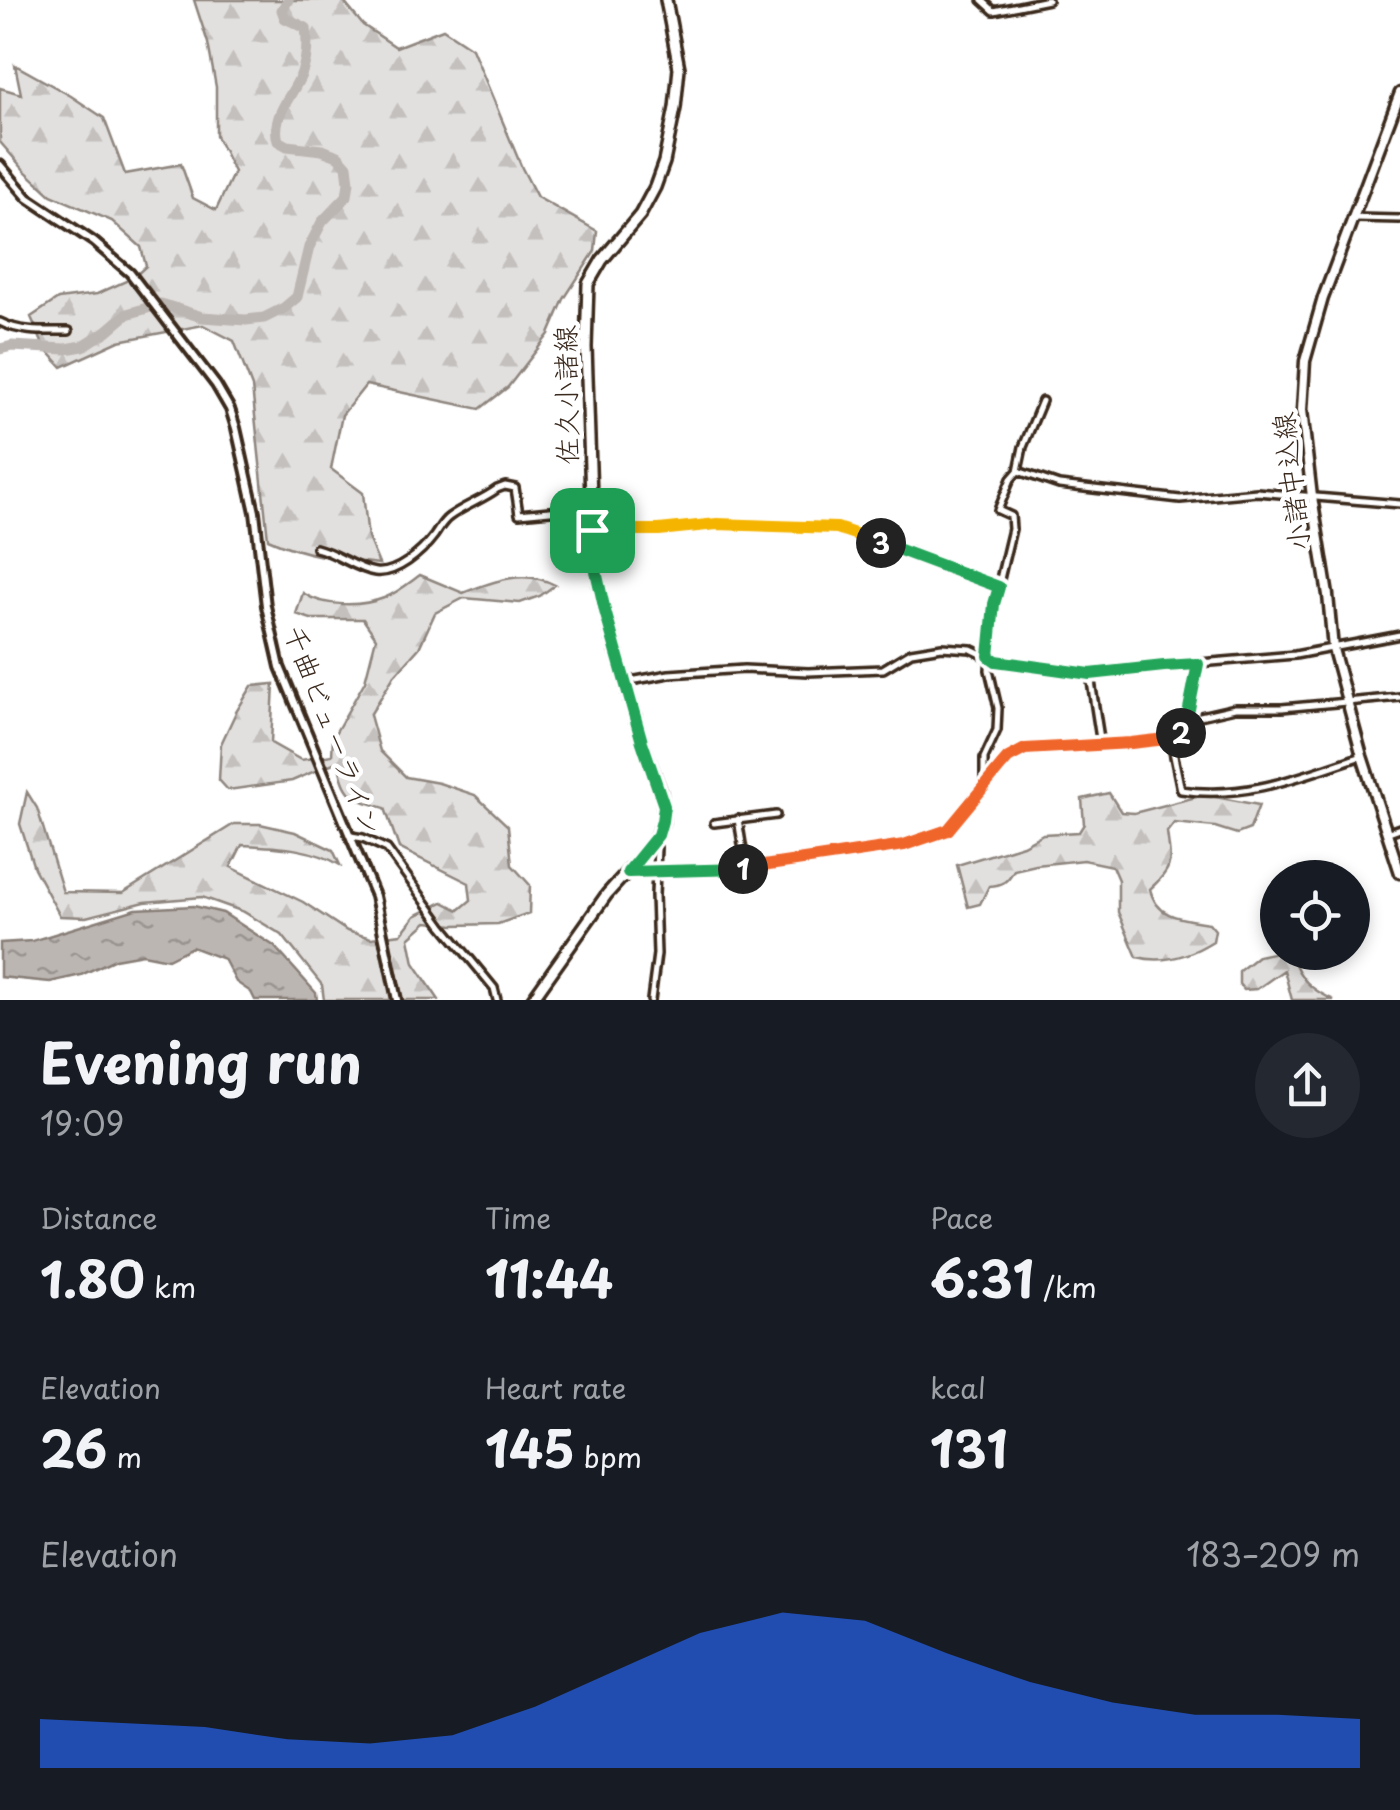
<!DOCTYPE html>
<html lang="en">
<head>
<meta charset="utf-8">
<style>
	:root { --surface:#171b24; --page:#242831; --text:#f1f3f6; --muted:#9ea1a6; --accent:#2563eb }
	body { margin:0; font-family:"Playpen Sans","Klee One",sans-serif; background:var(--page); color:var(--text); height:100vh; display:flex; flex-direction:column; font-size:38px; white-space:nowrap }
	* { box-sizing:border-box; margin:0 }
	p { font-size:32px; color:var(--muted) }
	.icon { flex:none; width:55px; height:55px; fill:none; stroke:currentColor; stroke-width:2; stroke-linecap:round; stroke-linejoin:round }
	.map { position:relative; height:1000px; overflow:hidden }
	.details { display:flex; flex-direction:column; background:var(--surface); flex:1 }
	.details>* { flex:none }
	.fabs { position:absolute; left:1260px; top:860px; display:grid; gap:20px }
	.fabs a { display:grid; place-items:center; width:110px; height:110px; border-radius:50%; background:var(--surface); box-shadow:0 5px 15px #0003; font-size:50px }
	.pin { position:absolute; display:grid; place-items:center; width:85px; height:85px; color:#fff; margin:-42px; border-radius:20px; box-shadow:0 5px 15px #0006 }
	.km { position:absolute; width:50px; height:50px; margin:-25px; border-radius:50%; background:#222; color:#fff; font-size:28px; line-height:50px; text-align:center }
	.round { display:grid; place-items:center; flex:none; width:105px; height:105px; border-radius:52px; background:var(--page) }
	.overview { display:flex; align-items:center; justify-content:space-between; height:170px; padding:0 40px }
	h1 { font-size:55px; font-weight:700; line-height:75px }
	.metrics { display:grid; grid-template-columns:repeat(3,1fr); gap:15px; height:170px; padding:10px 40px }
	.metrics div { display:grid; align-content:center }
	.metrics b { font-size:50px; font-weight:700 }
	.metrics small { font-size:28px; font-weight:400 }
	.metrics p { font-size:28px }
	.chart { height:280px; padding:20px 40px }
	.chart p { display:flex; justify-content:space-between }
	.chart svg { width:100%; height:180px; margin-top:10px; fill:var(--accent); opacity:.7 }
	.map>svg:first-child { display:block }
	.forest { fill:url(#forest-firs); stroke:#8e857e; stroke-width:2.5 }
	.water { fill:url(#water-ripples); stroke:#887e77; stroke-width:2.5 }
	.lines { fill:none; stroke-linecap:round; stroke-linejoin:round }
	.river { stroke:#bcb6b3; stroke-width:11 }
	.minor-casing { stroke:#3b2a1e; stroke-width:12 }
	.tertiary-casing { stroke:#3b2a1e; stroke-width:14 }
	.secondary-casing { stroke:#3b2a1e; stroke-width:15 }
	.primary-casing { stroke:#3b2a1e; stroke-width:16 }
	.minor { stroke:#fff; stroke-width:5 }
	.tertiary { stroke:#fff; stroke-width:6 }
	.secondary { stroke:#fff; stroke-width:8 }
	.primary { stroke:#fff; stroke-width:9 }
	.split-1-casing { stroke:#fff; stroke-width:20 }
	.split-2-casing { stroke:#fff; stroke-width:20 }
	.split-3-casing { stroke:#fff; stroke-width:20 }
	.split-4-casing { stroke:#fff; stroke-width:20 }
	.split-1 { stroke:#22a559; stroke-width:12 }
	.split-2 { stroke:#f0652b; stroke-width:12 }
	.split-3 { stroke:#22a559; stroke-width:12 }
	.split-4 { stroke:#f5b400; stroke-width:12 }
	.labels { text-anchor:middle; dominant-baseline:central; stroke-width:9; stroke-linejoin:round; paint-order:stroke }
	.street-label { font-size:28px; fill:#3b2a1e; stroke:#fff }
</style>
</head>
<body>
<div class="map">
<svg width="1400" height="1000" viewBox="0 0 1400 1000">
	<defs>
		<pattern id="forest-firs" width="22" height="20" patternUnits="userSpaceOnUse" patternTransform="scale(2.5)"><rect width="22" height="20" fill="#e2e0de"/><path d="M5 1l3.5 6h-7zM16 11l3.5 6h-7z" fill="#c3c0be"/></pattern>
		<pattern id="water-ripples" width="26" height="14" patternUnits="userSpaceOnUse" patternTransform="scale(2.5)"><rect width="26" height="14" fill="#bcb6b3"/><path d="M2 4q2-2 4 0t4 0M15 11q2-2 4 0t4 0" fill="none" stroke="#9a9491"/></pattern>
	</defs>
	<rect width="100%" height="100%" fill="#fff"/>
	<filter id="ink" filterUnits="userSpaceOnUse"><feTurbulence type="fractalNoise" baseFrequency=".01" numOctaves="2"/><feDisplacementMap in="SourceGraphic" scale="20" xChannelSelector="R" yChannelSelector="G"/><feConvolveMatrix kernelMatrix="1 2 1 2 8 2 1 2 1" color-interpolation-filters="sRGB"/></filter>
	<g filter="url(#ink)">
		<path class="forest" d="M194,0H346L344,2L363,25L396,47L443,29L472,48L522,168L537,197L597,231L595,251L564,299L549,334L508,387L480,409L366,385L342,415L331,469L363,493L368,538L379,564C341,560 303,555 268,539L252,387L234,341L203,325L119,341L62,367L44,347L31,317L58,299L97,294L133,278L146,266L141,247L112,221L51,195L25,171L0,142V88L21,94L15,65L71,96L104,118L125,174L181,164L193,198L216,210L234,172L216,136V87L208,43Z
			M420,575L463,593C493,581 525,569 555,585L540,596L520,603L464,598L435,613L419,648L394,676L370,715L380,751L406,777L439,783L475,795L508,826L512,865L530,885L529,913L498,924L454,925L427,922L409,938L414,963L439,1000H324L322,985L282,935L244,912L202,897L145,902L86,917L60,916L34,868L20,824L27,792L37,808L63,892L123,893L234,824H260L295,832L333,850L340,865C311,847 275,847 242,845L231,867L303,902L347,931L371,938L401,934L415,916L443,902L459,910L471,900L469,883L399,848L385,808C351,798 345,797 338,761L292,781L228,790L219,780L221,744L236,712L252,686L274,684L271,743L301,760L332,755L333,737L365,681L376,638L363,619H311L296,614L303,593C323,607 361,607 384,598C397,593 409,583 420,575Z
			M1109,793L1121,812L1134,813L1204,795L1259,805L1250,829L1237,834L1215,827L1174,823L1167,832C1171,863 1174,867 1150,889C1157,919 1183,919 1209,923L1215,930L1213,941C1191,955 1164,964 1137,957L1118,912V880L1112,866L1083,860L1036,865L1014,870C1007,882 1003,885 989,886L980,904L968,907L957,865L1023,845L1043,834L1079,832L1084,824L1082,799Z
			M1277,952L1316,953L1304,957L1295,964C1303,983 1316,992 1334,1000H1292L1284,970L1257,989L1244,990L1239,984V971L1258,956Z"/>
		<path class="water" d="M194,906L223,913L274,946L316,993L317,1000H255L251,992L236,982L224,959L192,947L168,959L143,954L115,959L81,975L50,982L0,977V943L32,941L136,909Z"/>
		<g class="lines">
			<path class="river" d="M0,349L12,346L66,349L83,346L107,331L127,314L161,304L202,317L246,320L264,318L284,308L297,297L309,247L322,222L347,196L349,182L347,166L338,156L322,150L287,146L278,141C271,116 291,98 301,75C307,60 308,44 306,28L285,18L282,10L288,0"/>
			<g class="minor-casing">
				<path id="minor" d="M982,0L994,11L1048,0
					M1355,218L1400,219
					M0,322C21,333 46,331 69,331
					M1018,471L1059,485L1180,499L1257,492L1400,504
					M593,531L659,530L717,524L837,528L910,552L999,587
					M316,548C337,553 355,569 375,572C396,575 422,552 434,536C439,529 442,522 449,517C464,506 482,500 497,489L505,486L515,488L519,514L591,507
					M1090,675L1101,745
					M625,682L669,674L744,669L808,672L883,669L911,652L942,647L971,649L996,661L1006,663L1090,675L1164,666L1295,655L1400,635
					M1187,719L1235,708H1282L1400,697
					M1170,737L1181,790C1245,800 1302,776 1362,756
					M984,787V758L997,730L998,708L989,670L994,604L1012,529L1011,516L998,510L1011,479L1018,471L1023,447L1042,401
					M738,819L746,869
					M714,823L776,815
					M1386,833L1400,828
					M351,836L363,838L387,849L443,926L494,988L497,1000
					M628,873L746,869L904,845L947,831L1001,766L1008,758L1025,749L1131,743L1165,739L1181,733L1187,719L1198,664
					M651,1000L657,954L655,895L657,847L653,843"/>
			</g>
			<g class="tertiary-casing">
				<path id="tertiary" d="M0,165L28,198L94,242L130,273L216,385L230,409L236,428L255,512L266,606L280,667L375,896L397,1000"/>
			</g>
			<g class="secondary-casing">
				<path id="secondary" d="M1400,93L1323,298L1305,361L1302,410L1312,497L1328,595L1333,649L1362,756L1400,873"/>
			</g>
			<g class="primary-casing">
				<path id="primary" d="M532,1000L607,894L653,843L663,821V806L661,793L642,742L605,611L593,558L586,347L588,284L602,260L640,215L655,187L664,162L675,108L679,68L666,0"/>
			</g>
			<use href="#minor" class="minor"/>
			<use href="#tertiary" class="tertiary"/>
			<use href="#secondary" class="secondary"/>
			<use href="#primary" class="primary"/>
		</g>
	</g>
	<g class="lines" filter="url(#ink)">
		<g class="split-1-casing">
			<path id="split-1" d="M592,530L593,558L605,611L642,742L664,806L662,821L658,835L628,872L743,869"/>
		</g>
		<g class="split-2-casing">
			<path id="split-2" d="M743,869L904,845L948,830L1001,766L1008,758L1025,749L1131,743L1166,739L1181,733"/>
		</g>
		<g class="split-3-casing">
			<path id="split-3" d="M881,543L999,587L994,604L989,656L996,661L1090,674L1164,666L1198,664L1187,719L1181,733"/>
		</g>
		<g class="split-4-casing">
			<path id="split-4" d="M592,530H659L717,524L837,528L881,543"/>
		</g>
		<use href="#split-1" class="split-1"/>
		<use href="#split-2" class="split-2"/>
		<use href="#split-3" class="split-3"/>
		<use href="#split-4" class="split-4"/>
	</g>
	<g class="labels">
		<g class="street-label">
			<text transform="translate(565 395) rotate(-91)">佐久小諸線</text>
			<text transform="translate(1290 482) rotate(-97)">小諸中込線</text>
			<text transform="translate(334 730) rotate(69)">千曲ビューライン</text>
		</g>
	</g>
</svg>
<div class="fabs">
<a><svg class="icon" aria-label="locate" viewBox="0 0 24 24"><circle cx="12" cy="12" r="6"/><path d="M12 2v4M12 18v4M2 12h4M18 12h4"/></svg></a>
</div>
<div class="pin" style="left:592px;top:530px;background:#1e9e55"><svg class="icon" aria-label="arrive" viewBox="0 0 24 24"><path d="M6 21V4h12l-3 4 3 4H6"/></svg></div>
<b class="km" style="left:743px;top:869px">1</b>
<b class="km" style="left:1181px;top:733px">2</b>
<b class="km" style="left:881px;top:543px">3</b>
</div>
<section class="details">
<div class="overview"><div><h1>Evening run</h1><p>19:09</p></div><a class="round"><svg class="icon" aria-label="share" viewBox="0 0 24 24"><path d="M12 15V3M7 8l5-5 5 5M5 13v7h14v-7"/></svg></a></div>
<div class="metrics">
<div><p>Distance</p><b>1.80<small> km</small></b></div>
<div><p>Time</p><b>11:44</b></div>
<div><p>Pace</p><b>6:31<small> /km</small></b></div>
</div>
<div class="metrics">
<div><p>Elevation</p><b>26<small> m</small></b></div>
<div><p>Heart rate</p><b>145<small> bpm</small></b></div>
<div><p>kcal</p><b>131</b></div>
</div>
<div class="chart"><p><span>Elevation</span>183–209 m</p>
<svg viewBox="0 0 160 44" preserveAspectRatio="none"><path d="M0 44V32L10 33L20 34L30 37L40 38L50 36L60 29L70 20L80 11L90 6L100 8L110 16L120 23L130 28L140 31L150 31L160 32V44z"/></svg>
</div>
</section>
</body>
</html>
